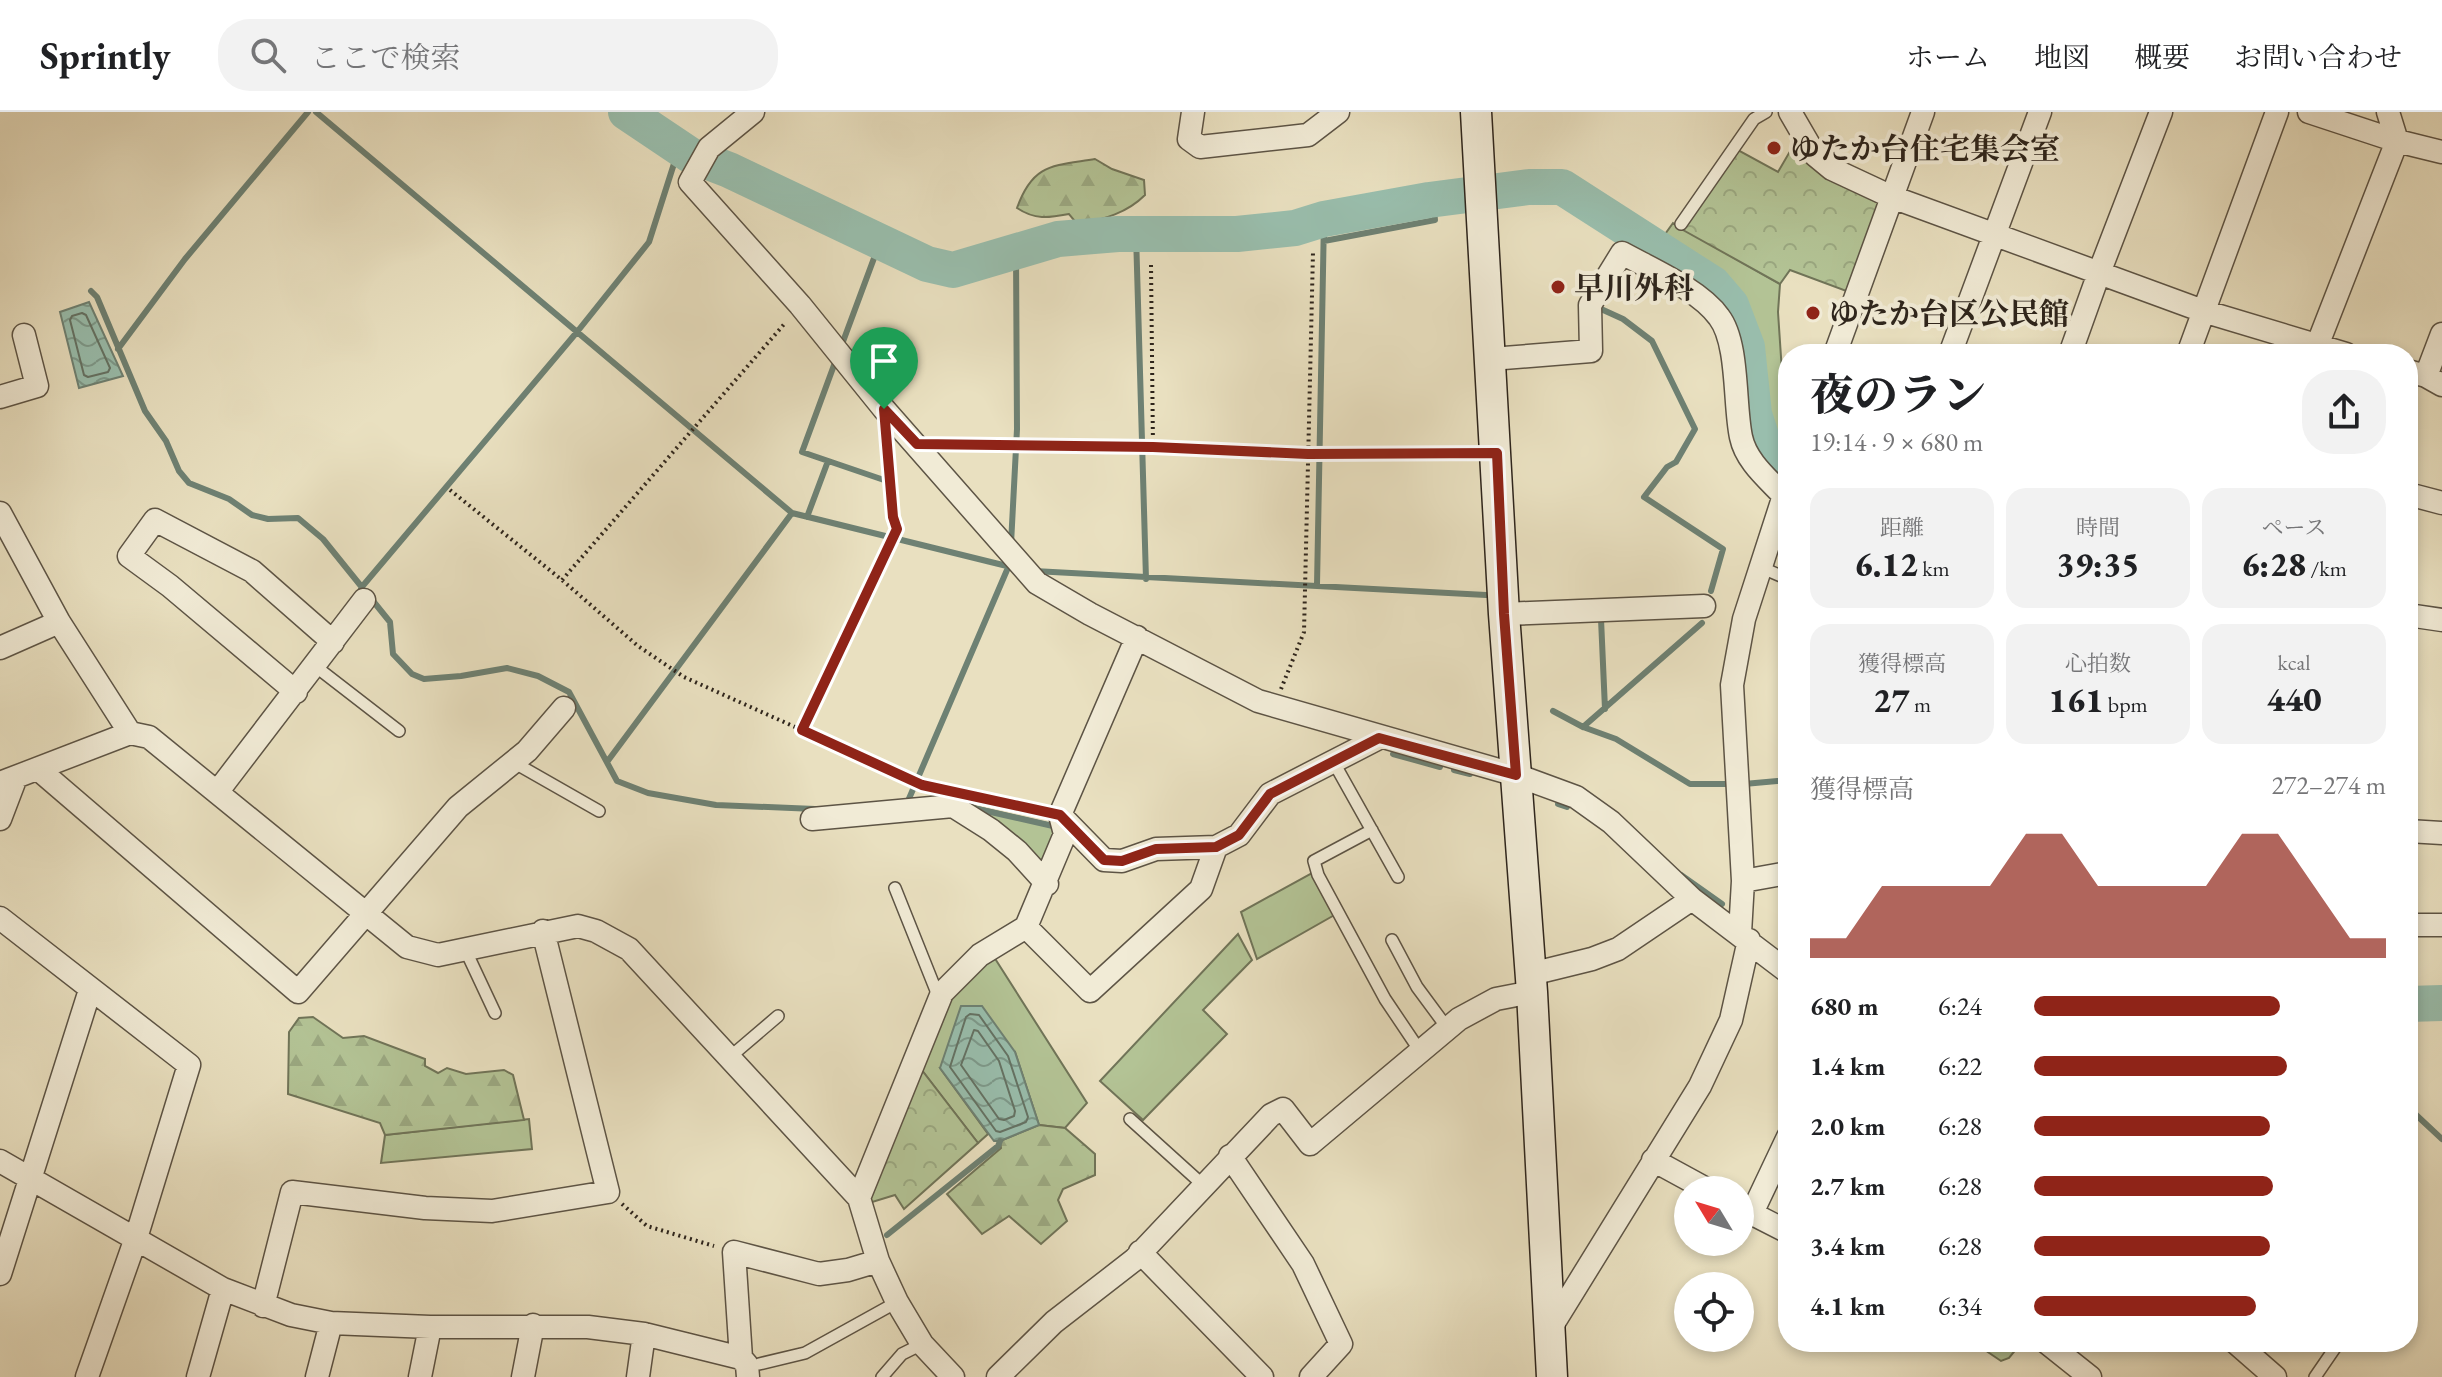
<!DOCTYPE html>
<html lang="ja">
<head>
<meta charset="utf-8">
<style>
	:root { --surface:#fff; --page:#f2f2f2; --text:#202124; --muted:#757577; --line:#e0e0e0; --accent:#8f2418 }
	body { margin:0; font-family:"EB Garamond","Noto Serif JP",serif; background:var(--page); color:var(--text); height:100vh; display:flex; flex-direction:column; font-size:30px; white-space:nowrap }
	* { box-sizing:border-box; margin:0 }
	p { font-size:26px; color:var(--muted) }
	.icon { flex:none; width:44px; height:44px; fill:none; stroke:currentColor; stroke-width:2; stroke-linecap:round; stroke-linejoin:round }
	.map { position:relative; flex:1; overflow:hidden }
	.panel { position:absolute; left:1778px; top:232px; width:640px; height:1008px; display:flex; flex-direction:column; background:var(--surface); border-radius:32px; box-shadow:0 4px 12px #0003 }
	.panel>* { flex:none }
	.needle { width:52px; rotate:308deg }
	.tools { position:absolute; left:1674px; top:1064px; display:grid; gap:16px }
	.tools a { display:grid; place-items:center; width:80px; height:80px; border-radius:50%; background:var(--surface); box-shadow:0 4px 12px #0003; font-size:40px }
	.pin { position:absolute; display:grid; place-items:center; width:68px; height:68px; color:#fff; margin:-82px -34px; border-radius:50% 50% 50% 0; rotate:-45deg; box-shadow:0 0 8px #0007 }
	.pin .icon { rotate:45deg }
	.round { display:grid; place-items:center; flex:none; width:84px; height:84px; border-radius:32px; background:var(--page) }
	.overview { display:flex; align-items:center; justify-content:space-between; height:136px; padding:0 32px }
	h1 { font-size:44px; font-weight:800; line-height:60px }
	.stats { display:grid; grid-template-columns:repeat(3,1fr); gap:12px; height:136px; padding:8px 32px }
	.stats div { display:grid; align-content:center; border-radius:20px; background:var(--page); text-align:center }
	.stats b { font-size:34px; font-weight:800 }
	.stats small { font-size:22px; font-weight:400 }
	.stats p { font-size:22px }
	.chart { height:224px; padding:16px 32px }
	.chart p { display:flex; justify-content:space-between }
	.chart svg { width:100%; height:144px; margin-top:8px; fill:var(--accent); opacity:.7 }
	ul { padding:0 32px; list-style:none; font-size:26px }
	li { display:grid; grid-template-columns:128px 96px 1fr; align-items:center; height:60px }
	li i { height:20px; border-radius:10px; background:var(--accent) }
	header { display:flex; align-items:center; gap:48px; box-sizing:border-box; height:112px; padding:0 40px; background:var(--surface); border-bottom:2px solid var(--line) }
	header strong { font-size:38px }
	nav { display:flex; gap:44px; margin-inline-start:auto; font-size:28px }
	.search { width:560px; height:72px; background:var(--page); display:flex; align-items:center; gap:20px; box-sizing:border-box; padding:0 28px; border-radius:32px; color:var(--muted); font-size:30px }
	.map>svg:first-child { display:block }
	.green { fill:#b3c395; stroke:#707458; stroke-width:2 }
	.forest { fill:url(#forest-firs); stroke:#707458; stroke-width:2 }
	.park { fill:url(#park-crowns); stroke:#707458; stroke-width:2 }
	.water { fill:url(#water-waves); stroke:#6e8173; stroke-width:2 }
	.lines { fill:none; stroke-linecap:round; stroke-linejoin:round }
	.shore { stroke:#647264; stroke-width:2 }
	.stream { stroke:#6e8173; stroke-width:6 }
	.river { stroke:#99bead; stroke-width:36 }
	.lane-casing { stroke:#5d5445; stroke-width:14 }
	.street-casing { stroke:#5d5445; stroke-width:25 }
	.secondary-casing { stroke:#2e251c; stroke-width:33 }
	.path { stroke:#2e251c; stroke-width:4; stroke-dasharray:2 4; stroke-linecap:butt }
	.lane { stroke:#f1ebd6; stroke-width:11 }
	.street { stroke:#f1ebd6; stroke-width:22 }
	.secondary { stroke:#f1ebd6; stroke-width:30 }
	.route-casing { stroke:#fff; stroke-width:16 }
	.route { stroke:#8f2418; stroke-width:10 }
	.poi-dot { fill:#8f2418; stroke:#f1ebd6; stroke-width:3 }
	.labels { text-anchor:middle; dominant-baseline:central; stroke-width:8; stroke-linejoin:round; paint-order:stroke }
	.poi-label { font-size:30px; font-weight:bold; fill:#2e251c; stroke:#f1ebd6; text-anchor:start }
</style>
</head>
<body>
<header>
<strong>Sprintly</strong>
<div class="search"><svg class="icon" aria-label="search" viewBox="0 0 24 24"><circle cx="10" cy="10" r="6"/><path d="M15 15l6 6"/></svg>ここで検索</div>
<nav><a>ホーム</a><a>地図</a><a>概要</a><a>お問い合わせ</a></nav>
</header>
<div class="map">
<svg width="2442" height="1265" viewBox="0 0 2442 1265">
	<defs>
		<pattern id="forest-firs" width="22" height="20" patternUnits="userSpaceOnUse" patternTransform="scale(2)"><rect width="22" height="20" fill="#b3c395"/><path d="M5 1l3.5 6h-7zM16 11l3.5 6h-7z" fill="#9aa780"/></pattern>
		<pattern id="park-crowns" width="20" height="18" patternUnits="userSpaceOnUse" patternTransform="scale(2)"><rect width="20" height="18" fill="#b3c395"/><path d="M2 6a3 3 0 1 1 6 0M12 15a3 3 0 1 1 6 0" fill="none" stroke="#9aa780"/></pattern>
		<pattern id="water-waves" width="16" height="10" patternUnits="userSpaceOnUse" patternTransform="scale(2)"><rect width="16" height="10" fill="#99bead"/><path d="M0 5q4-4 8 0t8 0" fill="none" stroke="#7d9a8c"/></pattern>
	</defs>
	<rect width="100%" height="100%" fill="#e9e0c0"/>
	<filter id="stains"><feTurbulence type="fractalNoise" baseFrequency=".0025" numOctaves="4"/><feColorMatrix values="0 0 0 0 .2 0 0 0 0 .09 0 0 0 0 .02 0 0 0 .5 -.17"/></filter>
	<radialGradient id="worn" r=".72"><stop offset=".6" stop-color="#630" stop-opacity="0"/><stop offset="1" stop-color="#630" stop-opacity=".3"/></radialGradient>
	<path class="green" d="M1673,111L1780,172L1778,200L1783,275L1788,277V349C1783,342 1776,336 1773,329C1756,287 1767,203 1735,174C1715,155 1686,141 1663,125Z
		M960,691L1056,713L1058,717L1042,759Z
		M1312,761L1338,801L1257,847L1241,800Z
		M1238,822L1252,848L1203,898L1227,922L1143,1008L1100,969Z
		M994,845L1087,991L1065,1016L1039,1013L1015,940L940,956L988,1022L978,1031L921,957L949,883Z
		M529,1007L532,1037L381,1051L385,1023Z"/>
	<path class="forest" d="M1095,47L1112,57L1144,68L1145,83C1126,102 1103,107 1078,113L1069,102C1048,106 1035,108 1017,96C1033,51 1053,54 1095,47Z
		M313,905L343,926L364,924L425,947V954L438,961L447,956L466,962L504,958L513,963L524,1008L385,1023L380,1011L288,982L289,920L299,906Z
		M1039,1013L1065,1016L1095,1042V1063L1063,1077L1058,1088L1067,1109L1041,1132L1009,1104L982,1122L947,1082L1001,1036L1000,1029Z
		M1983,1230H2022L2009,1246L2001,1249L1982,1236Z"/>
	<path class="park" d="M1796,29L1807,51L1828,66L1878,89V99L1849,180L1790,158L1780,172L1683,118L1738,38L1778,60Z
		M921,957L978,1031L904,1097L895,1083L869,1091Z"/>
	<path class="water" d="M89,190L123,264L79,276L60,200Z
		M961,894H982L1015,940L1039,1013L1000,1029H994L940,956Z"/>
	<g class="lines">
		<path class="shore" d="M82,201L86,203L110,256L108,260L88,265L84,263L70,208L72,204Z
			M970,902L979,903L1008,944L1028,1005L1026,1010L1000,1020L996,1019L950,955L966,905Z
			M974,918L978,919L999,949L1015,999L1014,1004L1004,1008L999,1007L961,953Z"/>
		<path class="stream" d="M316,0L792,401L1015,456
			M1136,122L1146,467
			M1324,129L1435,108L1433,88
			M91,179L97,185L145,299L166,329L179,359L189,371L229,387L252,403L268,407L298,406L323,427L390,510L393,542L412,562L424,567L461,564L507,556L538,564L569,580L617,669L648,681L716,693L815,697
			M1601,197L1623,207L1652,229L1695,317L1676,350L1667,355L1644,385L1723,437L1711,479
			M841,235L880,130
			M118,237L185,147L308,0
			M837,245L802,340L884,368
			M807,405L828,349
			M1011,432L1017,317L1016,140
			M1034,459L1486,483
			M1317,473L1324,107
			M361,476L577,220L649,130L679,36
			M1601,507L1605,597
			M1553,599L1583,615L1616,627L1690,672H1733
			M1583,615L1702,511
			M1393,642L1440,655
			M607,650L792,401
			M1454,658L1470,662
			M1744,672L1788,668
			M908,689L1010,451
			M1558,692L1567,695
			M973,696L1053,714
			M1681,763L1722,792
			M2413,1000L2442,1027
			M887,1123L998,1034L1000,1029"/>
		<path class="river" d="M626,0L690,43L729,58L927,152L953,158L1058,127L1118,122H1237L1295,116L1324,107L1429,88L1529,75H1562L1713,172L1731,193L1747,235L1754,302L1765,336L1788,357
			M2408,892L2442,891"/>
		<g class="lane-casing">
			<path id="lane" d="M1681,112L1754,7L1766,0
				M1760,455L1788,467
				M315,554L399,619
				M1333,649L1398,765
				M513,650L599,699
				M1372,718L1314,749L1318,763L1385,887L1420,939
				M895,776L939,886
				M1392,828L1417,875L1448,917
				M465,837L495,901
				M730,945L778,904
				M1130,1007L1203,1073
				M759,1252L805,1241L897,1190
				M882,1265L902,1242L922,1232
				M2315,1265L2339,1230"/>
		</g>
		<g class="street-casing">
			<path id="street" d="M753,0L709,36L690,70L800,193L884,297L1037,471L1090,502L1258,589L1516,663L1576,685L1611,710L1692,787L1788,860
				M1193,0L1189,27L1200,35L1308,23L1338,0
				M1790,0L1815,43L1832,57L1892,85L2203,199L2346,242
				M2309,0L2397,29L2442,40
				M2317,234L2397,29L2388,0
				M1835,242L1923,0
				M1950,242L2040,0
				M2070,242L2099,161L2161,0
				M2188,242L2277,0
				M1491,247L1591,239L1590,193L1622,141C1651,157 1700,178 1719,205C1739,231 1734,293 1741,325C1746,349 1767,366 1783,383
				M2408,259L2426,264L2442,273
				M2426,264L2442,222
				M0,285L37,274L24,223
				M2408,382L2442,391
				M0,401L59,510L130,621
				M1504,502L1704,494
				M2408,503L2442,508
				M0,536L59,510
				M296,580L170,474L129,444L155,408L252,459L333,530
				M38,657L298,880L458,695L527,639L564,596
				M0,671L130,621L149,625L407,835L438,843L578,814L596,819L629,837L859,1086L878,1149L897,1190L922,1232L953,1265
				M218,679L364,488
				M1061,704L1104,748L1122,749L1156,737L1216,735L1239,723L1270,682L1379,626
				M0,707L16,665
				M812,707L953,694L991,718L1017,739L1047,772
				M2408,719L2442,721
				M1743,769L1788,761
				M0,806L189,953L136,1126L87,1265
				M2408,813H2442
				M1026,815L1090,879L1201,777L1216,735
				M1740,821L1743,769L1732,573L1744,507L1788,371
				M1531,862L1592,847L1618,837L1692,787
				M1230,1044L1303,1152L1341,1232L1311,1265
				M1653,1048L1708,1078
				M0,1049L223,1177L291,1203L331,1211L430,1215H588L644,1222L741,1246
				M859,1086L942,881L980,843L1026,815L1065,722L1060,703L1137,525
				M1741,1096L1788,1120
				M1752,1101L1788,1025
				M1140,1140L1262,1265
				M0,1162L90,878
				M263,1194L292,1080L425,1096L492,1099L608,1080L543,819
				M1550,1217L1700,974L1731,908L1749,828
				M2046,1230L2090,1265
				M2235,1230L2275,1265
				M198,1265L223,1177
				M317,1265L331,1211
				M420,1265L430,1215
				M523,1265L533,1213
				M638,1265L644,1222
				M748,1265L747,1253L741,1246L734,1140L819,1162L848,1158L878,1149
				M998,1265L1054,1210L1134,1148L1271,1003L1283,997L1310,1032L1459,907L1496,887L1532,880"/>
		</g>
		<g class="secondary-casing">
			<path id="secondary" d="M1476,0L1504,502L1532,880L1552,1265"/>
		</g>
		<path class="path" d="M1151,153L1153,335
			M943,333C1119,334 1295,342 1470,341
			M450,378L562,468L638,534L684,565L926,674
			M562,468L786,210
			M1281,577L1304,520L1313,140
			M802,618L897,417L893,405L887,331
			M982,686L1040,699
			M622,1092L647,1114L714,1134"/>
		<use href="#lane" class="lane"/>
		<use href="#street" class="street"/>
		<use href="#secondary" class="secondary"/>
	</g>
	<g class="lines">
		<g class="route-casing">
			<path id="route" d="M884,297L917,332L1153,335L1308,342L1497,341L1504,502L1516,663L1379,626L1270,682L1239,723L1216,735L1156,737L1122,749L1104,748L1060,703L922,673L802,618L897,417L893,405Z"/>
		</g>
		<use href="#route" class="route"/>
	</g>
	<g class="poi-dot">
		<circle cx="1774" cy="36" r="8"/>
		<circle cx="1558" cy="175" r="8"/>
		<circle cx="1813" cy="201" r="8"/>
	</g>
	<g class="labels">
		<g class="poi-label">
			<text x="1790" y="36">ゆたか台住宅集会室</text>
			<text x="1574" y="175">早川外科</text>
			<text x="1829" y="201">ゆたか台区公民館</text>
		</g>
	</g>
	<rect width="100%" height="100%" filter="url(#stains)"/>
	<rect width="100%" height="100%" fill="url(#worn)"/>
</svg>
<div class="tools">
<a><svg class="needle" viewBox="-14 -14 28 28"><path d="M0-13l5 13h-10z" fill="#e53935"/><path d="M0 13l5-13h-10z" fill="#757577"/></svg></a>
<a><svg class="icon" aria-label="locate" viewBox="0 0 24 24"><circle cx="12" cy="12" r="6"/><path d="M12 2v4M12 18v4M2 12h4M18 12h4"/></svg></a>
</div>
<div class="pin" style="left:884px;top:297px;background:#1e9e55"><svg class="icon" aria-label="arrive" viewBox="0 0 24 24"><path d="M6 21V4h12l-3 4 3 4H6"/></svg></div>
<section class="panel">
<div class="overview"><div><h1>夜のラン</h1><p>19:14 · 9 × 680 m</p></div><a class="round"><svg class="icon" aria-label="share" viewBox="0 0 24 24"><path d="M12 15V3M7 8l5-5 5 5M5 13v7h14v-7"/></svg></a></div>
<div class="stats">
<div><p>距離</p><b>6.12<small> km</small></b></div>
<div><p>時間</p><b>39:35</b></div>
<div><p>ペース</p><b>6:28<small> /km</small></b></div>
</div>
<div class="stats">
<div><p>獲得標高</p><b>27<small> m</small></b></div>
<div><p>心拍数</p><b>161<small> bpm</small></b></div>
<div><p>kcal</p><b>440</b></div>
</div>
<div class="chart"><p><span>獲得標高</span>272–274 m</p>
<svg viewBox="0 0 160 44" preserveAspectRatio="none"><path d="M0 44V38L10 38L20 22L30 22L40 22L50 22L60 6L70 6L80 22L90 22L100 22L110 22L120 6L130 6L140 22L150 38L160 38V44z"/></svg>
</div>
<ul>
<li><b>680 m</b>6:24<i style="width:70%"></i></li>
<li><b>1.4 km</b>6:22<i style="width:72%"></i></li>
<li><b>2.0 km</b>6:28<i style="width:67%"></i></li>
<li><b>2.7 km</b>6:28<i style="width:68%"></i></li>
<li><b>3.4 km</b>6:28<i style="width:67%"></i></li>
<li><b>4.1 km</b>6:34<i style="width:63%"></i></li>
</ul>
</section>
</div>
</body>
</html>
